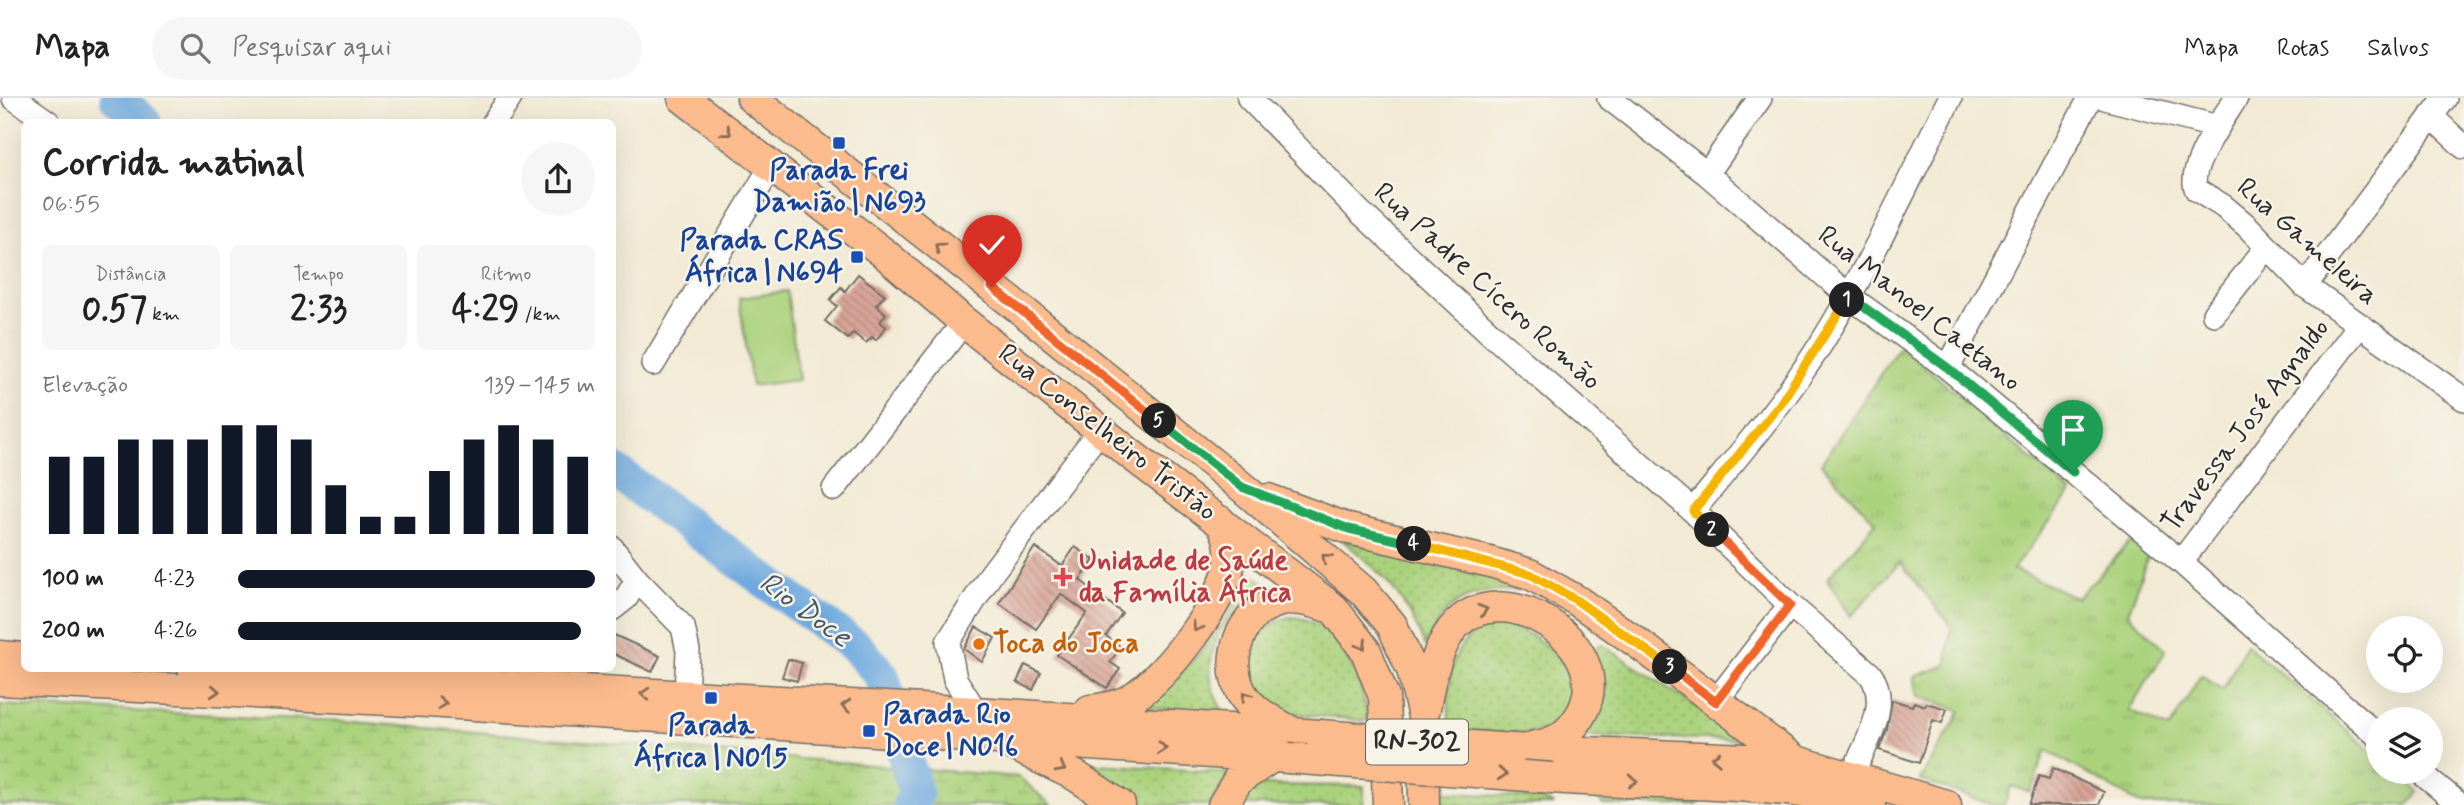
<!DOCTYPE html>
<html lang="pt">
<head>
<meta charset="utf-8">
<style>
	:root { --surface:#fff; --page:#f6f6f6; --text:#222; --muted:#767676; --line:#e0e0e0; --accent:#111827 }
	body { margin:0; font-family:Mynerve,sans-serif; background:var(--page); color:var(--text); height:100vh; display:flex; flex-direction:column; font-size:26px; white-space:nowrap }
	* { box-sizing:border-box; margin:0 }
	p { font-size:23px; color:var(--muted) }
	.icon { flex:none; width:38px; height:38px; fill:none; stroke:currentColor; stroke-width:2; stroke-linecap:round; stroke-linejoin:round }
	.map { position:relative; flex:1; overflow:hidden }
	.side { position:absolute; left:21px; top:21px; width:595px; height:553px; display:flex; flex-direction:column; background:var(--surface); border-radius:10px; box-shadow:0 7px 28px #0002 }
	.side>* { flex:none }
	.tools { position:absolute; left:2366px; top:518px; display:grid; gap:14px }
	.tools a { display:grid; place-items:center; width:77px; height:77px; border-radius:50%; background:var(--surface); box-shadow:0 7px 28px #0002; font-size:35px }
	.pin { position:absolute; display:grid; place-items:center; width:60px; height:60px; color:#fff; margin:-72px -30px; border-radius:50% 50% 50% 0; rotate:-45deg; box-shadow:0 0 7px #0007 }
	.pin .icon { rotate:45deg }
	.km { position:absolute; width:35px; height:35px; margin:-18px; border-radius:50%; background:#222; color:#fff; font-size:19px; line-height:35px; text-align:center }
	.round { display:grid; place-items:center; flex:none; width:74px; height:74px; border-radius:37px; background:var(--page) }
	.overview { display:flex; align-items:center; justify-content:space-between; height:119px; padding:0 21px }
	h1 { font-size:38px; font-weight:700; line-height:52px }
	.metrics { display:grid; grid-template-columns:repeat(3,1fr); gap:10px; height:119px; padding:7px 21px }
	.metrics div { display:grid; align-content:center; border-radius:10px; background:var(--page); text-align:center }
	.metrics b { font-size:35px; font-weight:700 }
	.metrics small { font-size:19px; font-weight:400 }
	.metrics p { font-size:19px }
	.chart { height:196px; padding:14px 21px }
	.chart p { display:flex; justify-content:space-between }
	.chart svg { width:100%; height:126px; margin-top:7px; stroke:var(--accent); stroke-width:6 }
	ul { padding:0 21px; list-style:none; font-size:23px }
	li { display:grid; grid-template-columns:112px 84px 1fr; align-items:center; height:52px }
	li i { height:18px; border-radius:9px; background:var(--accent) }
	header { display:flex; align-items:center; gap:42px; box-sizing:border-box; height:98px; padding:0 35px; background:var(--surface); border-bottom:2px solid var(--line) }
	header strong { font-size:33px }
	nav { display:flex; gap:38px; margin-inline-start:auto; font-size:24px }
	.search { width:490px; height:63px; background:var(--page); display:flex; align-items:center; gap:18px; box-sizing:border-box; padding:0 24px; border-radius:38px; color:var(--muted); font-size:26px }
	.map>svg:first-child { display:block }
	.grass { fill:url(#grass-dots); stroke:#6a7e54; stroke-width:2 }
	.wetland { fill:url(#wetland-marsh); stroke:#6a7e54; stroke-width:2 }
	.park { fill:url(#park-tufts); stroke:#6a7e54; stroke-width:2 }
	.pitch { fill:#aad27c; stroke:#6a7e54; stroke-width:2 }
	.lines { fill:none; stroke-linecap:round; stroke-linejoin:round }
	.river { stroke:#6eaadf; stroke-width:35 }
	.building { fill:url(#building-back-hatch) }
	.minor-casing { stroke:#716e66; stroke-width:26 }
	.major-casing { stroke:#716e66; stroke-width:33 }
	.minor { stroke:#fff; stroke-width:23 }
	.major { stroke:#fbbb8d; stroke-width:30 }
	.major-bridge-casing { stroke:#716e66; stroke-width:33; stroke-linecap:butt }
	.major-bridge { stroke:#fbbb8d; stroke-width:30 }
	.oneway { stroke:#896c57 }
	.split-1-casing { stroke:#fff; stroke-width:14 }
	.split-2-casing { stroke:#fff; stroke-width:14 }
	.split-3-casing { stroke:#fff; stroke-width:14 }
	.split-4-casing { stroke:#fff; stroke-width:14 }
	.split-5-casing { stroke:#fff; stroke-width:14 }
	.split-6-casing { stroke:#fff; stroke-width:14 }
	.split-1 { stroke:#22a559; stroke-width:9 }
	.split-2 { stroke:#f5b400; stroke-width:9 }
	.split-3 { stroke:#f0652b; stroke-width:9 }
	.split-4 { stroke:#f5b400; stroke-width:9 }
	.split-5 { stroke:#22a559; stroke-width:9 }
	.split-6 { stroke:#f0652b; stroke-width:9 }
	.transit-dot { fill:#1a4fb4; stroke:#f7f3e8; stroke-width:2.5 }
	.health-dot { fill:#e0444e; stroke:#f7f3e8; stroke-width:2.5 }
	.food-dot { fill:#e8710a; stroke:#f7f3e8; stroke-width:2.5 }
	.labels { text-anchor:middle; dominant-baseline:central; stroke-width:5; stroke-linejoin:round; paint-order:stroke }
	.shield { fill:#f7f3e8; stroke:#686764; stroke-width:2 }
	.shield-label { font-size:26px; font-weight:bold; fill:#2b2b2b }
	.transit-label { font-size:28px; font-weight:bold; fill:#164399; stroke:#f7f3e8 }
	.street-label { font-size:28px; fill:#2b2b2b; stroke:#f7f3e8 }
	.health-label { font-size:28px; font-weight:bold; fill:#be3a42; stroke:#f7f3e8; text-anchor:start }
	.food-label { font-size:28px; font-weight:bold; fill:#c56008; stroke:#f7f3e8; text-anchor:start }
	.water-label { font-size:30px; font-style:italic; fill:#42576a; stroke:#f7f3e8 }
</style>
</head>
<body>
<header>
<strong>Mapa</strong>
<div class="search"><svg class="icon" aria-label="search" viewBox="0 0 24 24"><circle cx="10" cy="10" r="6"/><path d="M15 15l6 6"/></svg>Pesquisar aqui</div>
<nav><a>Mapa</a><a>Rotas</a><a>Salvos</a></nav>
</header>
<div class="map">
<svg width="2464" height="707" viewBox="0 0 2464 707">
	<defs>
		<pattern id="grass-dots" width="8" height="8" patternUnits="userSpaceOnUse" patternTransform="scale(1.75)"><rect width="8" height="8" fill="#aad27c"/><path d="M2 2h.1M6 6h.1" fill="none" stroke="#92b46b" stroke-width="1.8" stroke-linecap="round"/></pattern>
		<pattern id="wetland-marsh" width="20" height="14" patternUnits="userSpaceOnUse" patternTransform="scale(1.75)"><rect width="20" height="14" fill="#aad27c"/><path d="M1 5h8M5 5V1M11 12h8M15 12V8" fill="none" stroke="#92b46b"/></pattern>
		<pattern id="park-tufts" width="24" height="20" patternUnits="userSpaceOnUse" patternTransform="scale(1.75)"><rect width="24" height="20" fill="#aad27c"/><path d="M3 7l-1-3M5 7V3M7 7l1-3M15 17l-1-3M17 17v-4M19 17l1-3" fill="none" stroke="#92b46b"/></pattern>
		<pattern id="building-back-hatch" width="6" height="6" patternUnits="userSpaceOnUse" patternTransform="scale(1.75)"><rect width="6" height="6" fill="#d8a497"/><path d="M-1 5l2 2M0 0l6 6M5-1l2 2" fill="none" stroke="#af867b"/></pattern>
	</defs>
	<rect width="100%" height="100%" fill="#f7f3e8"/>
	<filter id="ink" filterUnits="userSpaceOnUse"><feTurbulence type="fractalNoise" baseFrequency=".0143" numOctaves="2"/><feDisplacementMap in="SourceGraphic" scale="14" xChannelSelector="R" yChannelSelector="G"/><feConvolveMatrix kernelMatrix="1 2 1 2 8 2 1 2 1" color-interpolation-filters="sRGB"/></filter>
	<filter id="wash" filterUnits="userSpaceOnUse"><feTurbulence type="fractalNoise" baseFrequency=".00686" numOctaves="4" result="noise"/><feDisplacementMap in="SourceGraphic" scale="28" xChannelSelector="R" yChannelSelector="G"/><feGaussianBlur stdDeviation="1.57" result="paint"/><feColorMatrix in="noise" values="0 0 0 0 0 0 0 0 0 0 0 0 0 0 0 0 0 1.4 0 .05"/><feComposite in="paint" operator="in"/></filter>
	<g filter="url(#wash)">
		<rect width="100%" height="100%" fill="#f2ead4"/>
		<path class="grass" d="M1342,442L1524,487L1519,492C1469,492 1446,501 1425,548C1408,501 1380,472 1342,442Z
			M1246,472L1272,491C1222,509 1192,565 1223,613L1146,610C1180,576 1239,522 1246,472Z
			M1289,519C1336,519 1365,581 1367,623L1279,614L1249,586C1246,550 1251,532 1289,519Z
			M1499,526C1535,532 1580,564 1570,605C1568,615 1560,625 1551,629C1528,641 1475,632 1449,631C1448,588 1445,534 1499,526Z
			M1601,546L1747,642L1581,638C1605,611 1597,586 1592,553Z
			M1084,665L1229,675L1210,707H1132Z
			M1262,687L1364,688V707H1238L1250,694Z
			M1443,694L1542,701L1554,707H1443Z
			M1597,700L1704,701L1696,707H1603Z"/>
		<path class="wetland" d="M0,607L343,623L1019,679L1051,707H0Z"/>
		<path class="park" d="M1900,247L2071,395L2013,471L2077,500L2132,442L2150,452L2128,516L2166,552L2129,612L2169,631L2201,577L2223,592L2246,546L2378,659V674H2396L2419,694L2408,707H2142L2046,652L2030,694L2011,688L2004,707H1993L1920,682L1961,613L1918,598L1914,579L1947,567L1951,528L1900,464L1851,518L1827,481L1876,424L1821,366Z"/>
		<path class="pitch" d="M787,193L799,282L752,288L739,200Z"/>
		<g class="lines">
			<path class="river" d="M117,0L144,24
				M612,371L856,549L882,578L916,697L910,707"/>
		</g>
		<g id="blocks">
			<path class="building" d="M858,176L885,197L876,207L886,216L880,224L886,229L876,242L872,239L866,245L853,235L848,241L825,223L837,208L830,202L841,189L845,193Z
				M1035,449L1062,468L1075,449L1094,462L1080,482L1122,515L1106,538L1121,549L1110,564L1120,571L1107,590L1057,557L1087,515L1061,496L1036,531L999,505Z
				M976,529L995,540L982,564L964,551Z
				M612,536L660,558L652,574L612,555Z
				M788,561L802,565L797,583L782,579Z
				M1025,567L1041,575L1033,592L1017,584Z
				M1892,602L1912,608L1914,604L1925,608L1926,605L1947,611L1942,625L1933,622L1919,665L1879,652L1887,632Z
				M2053,670L2104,694L2099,707H2029L2039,678L2049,681Z"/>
		</g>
	</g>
	<g filter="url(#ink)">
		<use href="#blocks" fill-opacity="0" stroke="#716e66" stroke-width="2"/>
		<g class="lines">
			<g class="minor-casing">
				<path id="minor" d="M14,0L48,24
					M1249,0L1359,113L1490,235L1693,413L1790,507L1870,576C1893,607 1863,649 1851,680
					M1609,0L1707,76L1850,199L1948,270L2181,464L2378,638
					M2105,0L2218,29
					M2236,0C2225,18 2185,73 2197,92L2223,108L2247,128L2305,188L2464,301
					M2431,18L2464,49
					M494,24L510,0
					M1707,76L1760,0
					M2305,188L2445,0
					M2214,216L2266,150
					M653,266L771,69
					M1948,270L2090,0
					M834,391L964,224
					M1693,413C1736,360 1782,307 1819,249C1869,170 1908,84 1950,0
					M612,450L637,482L683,529L688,553L686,599
					M2181,464L2358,229
					M612,511L626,500L637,482
					M1716,603L1790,507
					M976,614L955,581L948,544L991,476L1101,331
					M2420,674L2460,707"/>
			</g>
			<g class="major-casing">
				<path id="major" d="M683,0L885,156L964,224L1133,358L1334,511L1366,553L1384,599L1388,707
					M752,0L1034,222L1242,389L1363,493L1392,527L1412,572L1423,618L1424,707
					M1268,401L1349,431L1490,464L1530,476L1576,502L1639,546L1796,663
					M0,558L24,560
					M193,570L976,614L1320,637
					M0,582L428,604L1288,660
					M1425,611C1429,586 1434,561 1447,539C1490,463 1628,549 1578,621C1567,638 1554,645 1535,648
					M1090,612C1106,610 1122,608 1135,598C1166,578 1222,505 1229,469C1232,453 1229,436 1220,423
					M1292,634C1274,624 1251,613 1241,594C1224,561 1241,514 1277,504C1295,498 1313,504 1331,510
					M1013,647L1076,678L1120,707
					M1513,651L1796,663L1946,707
					M1553,680C1662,689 1762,680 1870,707
					M1223,707L1238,682L1272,659"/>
			</g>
			<use href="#minor" class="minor"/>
			<use href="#major" class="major"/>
			<g class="major-bridge-casing">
				<path id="major-bridge" d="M1320,637L1513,651
					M1288,660L1553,680"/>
			</g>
			<use href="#major-bridge" class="major-bridge"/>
		</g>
		<defs><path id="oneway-chevron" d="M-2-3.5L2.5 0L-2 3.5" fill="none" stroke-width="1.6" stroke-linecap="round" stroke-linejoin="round" transform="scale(1.75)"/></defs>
		<g class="oneway">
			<use href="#oneway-chevron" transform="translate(727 34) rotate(38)"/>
			<use href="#oneway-chevron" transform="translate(939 149) rotate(-143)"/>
			<use href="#oneway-chevron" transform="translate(1326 460) rotate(-140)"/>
			<use href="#oneway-chevron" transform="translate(1483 512) rotate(-17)"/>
			<use href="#oneway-chevron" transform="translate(1197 529) rotate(122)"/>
			<use href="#oneway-chevron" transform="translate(1362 547) rotate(59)"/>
			<use href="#oneway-chevron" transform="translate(215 593) rotate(3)"/>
			<use href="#oneway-chevron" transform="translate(645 596) rotate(-176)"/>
			<use href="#oneway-chevron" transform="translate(1246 598) rotate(-126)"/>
			<use href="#oneway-chevron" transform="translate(442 605) rotate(4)"/>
			<use href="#oneway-chevron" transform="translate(846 608) rotate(-177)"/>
			<use href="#oneway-chevron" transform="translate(1162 650) rotate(4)"/>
			<use href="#oneway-chevron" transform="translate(1716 660) rotate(-178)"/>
			<use href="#oneway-chevron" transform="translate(1061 670) rotate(28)"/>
			<use href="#oneway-chevron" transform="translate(1502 676) rotate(4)"/>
			<use href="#oneway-chevron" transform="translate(1633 683) rotate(2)"/>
		</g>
	</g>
	<g class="lines" filter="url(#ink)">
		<g class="split-1-casing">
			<path id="split-1" d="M1847,202L1850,199L1948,270L2073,374"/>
		</g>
		<g class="split-2-casing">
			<path id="split-2" d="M1712,432L1693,413L1780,306L1847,202"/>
		</g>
		<g class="split-3-casing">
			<path id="split-3" d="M1670,569L1716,604L1790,507L1712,432"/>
		</g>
		<g class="split-4-casing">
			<path id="split-4" d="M1414,446L1530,476L1576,502L1670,569"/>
		</g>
		<g class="split-5-casing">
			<path id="split-5" d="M1159,323L1242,389L1349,431L1414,446"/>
		</g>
		<g class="split-6-casing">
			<path id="split-6" d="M992,189L1159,323"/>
		</g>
		<use href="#split-1" class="split-1"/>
		<use href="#split-2" class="split-2"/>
		<use href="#split-3" class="split-3"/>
		<use href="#split-4" class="split-4"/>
		<use href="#split-5" class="split-5"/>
		<use href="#split-6" class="split-6"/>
	</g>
	<g class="transit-dot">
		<rect x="832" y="38" width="14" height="14" rx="3.5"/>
		<rect x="850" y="152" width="14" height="14" rx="3.5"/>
		<rect x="704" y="593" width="14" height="14" rx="3.5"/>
		<rect x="862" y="626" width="14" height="14" rx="3.5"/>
	</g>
	<path class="health-dot" d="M1059.5 468.5h7v7h7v7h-7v7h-7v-7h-7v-7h7z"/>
	<circle class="food-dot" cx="979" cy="546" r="7"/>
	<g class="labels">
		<rect class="shield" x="1366" y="621.5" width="102" height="45" rx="5"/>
		<g class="shield-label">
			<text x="1417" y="644">RN-302</text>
		</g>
		<g class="transit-label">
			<text x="839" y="73">Parada Frei<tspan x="839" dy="32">Damião | N693</tspan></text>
			<text x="843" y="143" text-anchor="end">Parada CRAS<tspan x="843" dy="32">África | N694</tspan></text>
			<text x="883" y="617" text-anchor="start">Parada Rio<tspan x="883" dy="32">Doce | N016</tspan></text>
			<text x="711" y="628">Parada<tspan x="711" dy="32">África | N015</tspan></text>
		</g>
		<g class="street-label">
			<text transform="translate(2307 144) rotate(41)">Rua Gameleira</text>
			<text transform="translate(1487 189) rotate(42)">Rua Padre Cícero Romão</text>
			<text transform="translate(1919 211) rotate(38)">Rua Manoel Caetano</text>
			<text transform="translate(2246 328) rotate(-53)">Travessa José Agnaldo</text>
			<text transform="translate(1107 335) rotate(38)">Rua Conselheiro Tristão</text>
		</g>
		<g class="health-label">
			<text x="1079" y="463">Unidade de Saúde<tspan x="1079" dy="32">da Família África</tspan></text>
		</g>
		<g class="food-label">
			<text x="993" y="546">Toca do Joca</text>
		</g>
		<g class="water-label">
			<text transform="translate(805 512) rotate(36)">Rio Doce</text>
		</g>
	</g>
</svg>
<div class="tools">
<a><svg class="icon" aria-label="locate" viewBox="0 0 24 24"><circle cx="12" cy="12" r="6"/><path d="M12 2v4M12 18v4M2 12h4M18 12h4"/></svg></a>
<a><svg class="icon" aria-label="layers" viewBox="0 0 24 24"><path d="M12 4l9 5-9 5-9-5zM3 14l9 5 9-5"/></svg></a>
</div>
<div class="pin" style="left:2073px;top:374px;background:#1e9e55"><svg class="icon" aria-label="arrive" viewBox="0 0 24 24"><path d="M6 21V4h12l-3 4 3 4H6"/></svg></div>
<div class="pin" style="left:992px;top:189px;background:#d93025"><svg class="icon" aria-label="check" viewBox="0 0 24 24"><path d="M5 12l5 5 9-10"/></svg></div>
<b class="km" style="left:1847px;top:202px">1</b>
<b class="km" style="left:1712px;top:432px">2</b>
<b class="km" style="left:1670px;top:569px">3</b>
<b class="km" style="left:1414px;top:446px">4</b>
<b class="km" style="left:1159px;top:323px">5</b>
<section class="side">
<div class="overview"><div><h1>Corrida matinal</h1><p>06:55</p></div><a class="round"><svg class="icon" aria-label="share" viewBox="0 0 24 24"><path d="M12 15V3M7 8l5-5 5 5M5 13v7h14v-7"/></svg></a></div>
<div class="metrics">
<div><p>Distância</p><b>0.57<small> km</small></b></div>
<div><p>Tempo</p><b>2:33</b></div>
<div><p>Ritmo</p><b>4:29<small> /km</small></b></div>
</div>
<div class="chart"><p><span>Elevação</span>139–145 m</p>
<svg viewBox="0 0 160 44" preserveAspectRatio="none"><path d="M5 44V17M15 44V17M25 44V11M35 44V11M45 44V11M55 44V6M65 44V6M75 44V11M85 44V27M95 44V38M105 44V38M115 44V22M125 44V11M135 44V6M145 44V11M155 44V17"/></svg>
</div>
<ul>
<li><b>100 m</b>4:23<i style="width:100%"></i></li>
<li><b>200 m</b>4:26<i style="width:96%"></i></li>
</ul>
</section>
</div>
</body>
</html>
